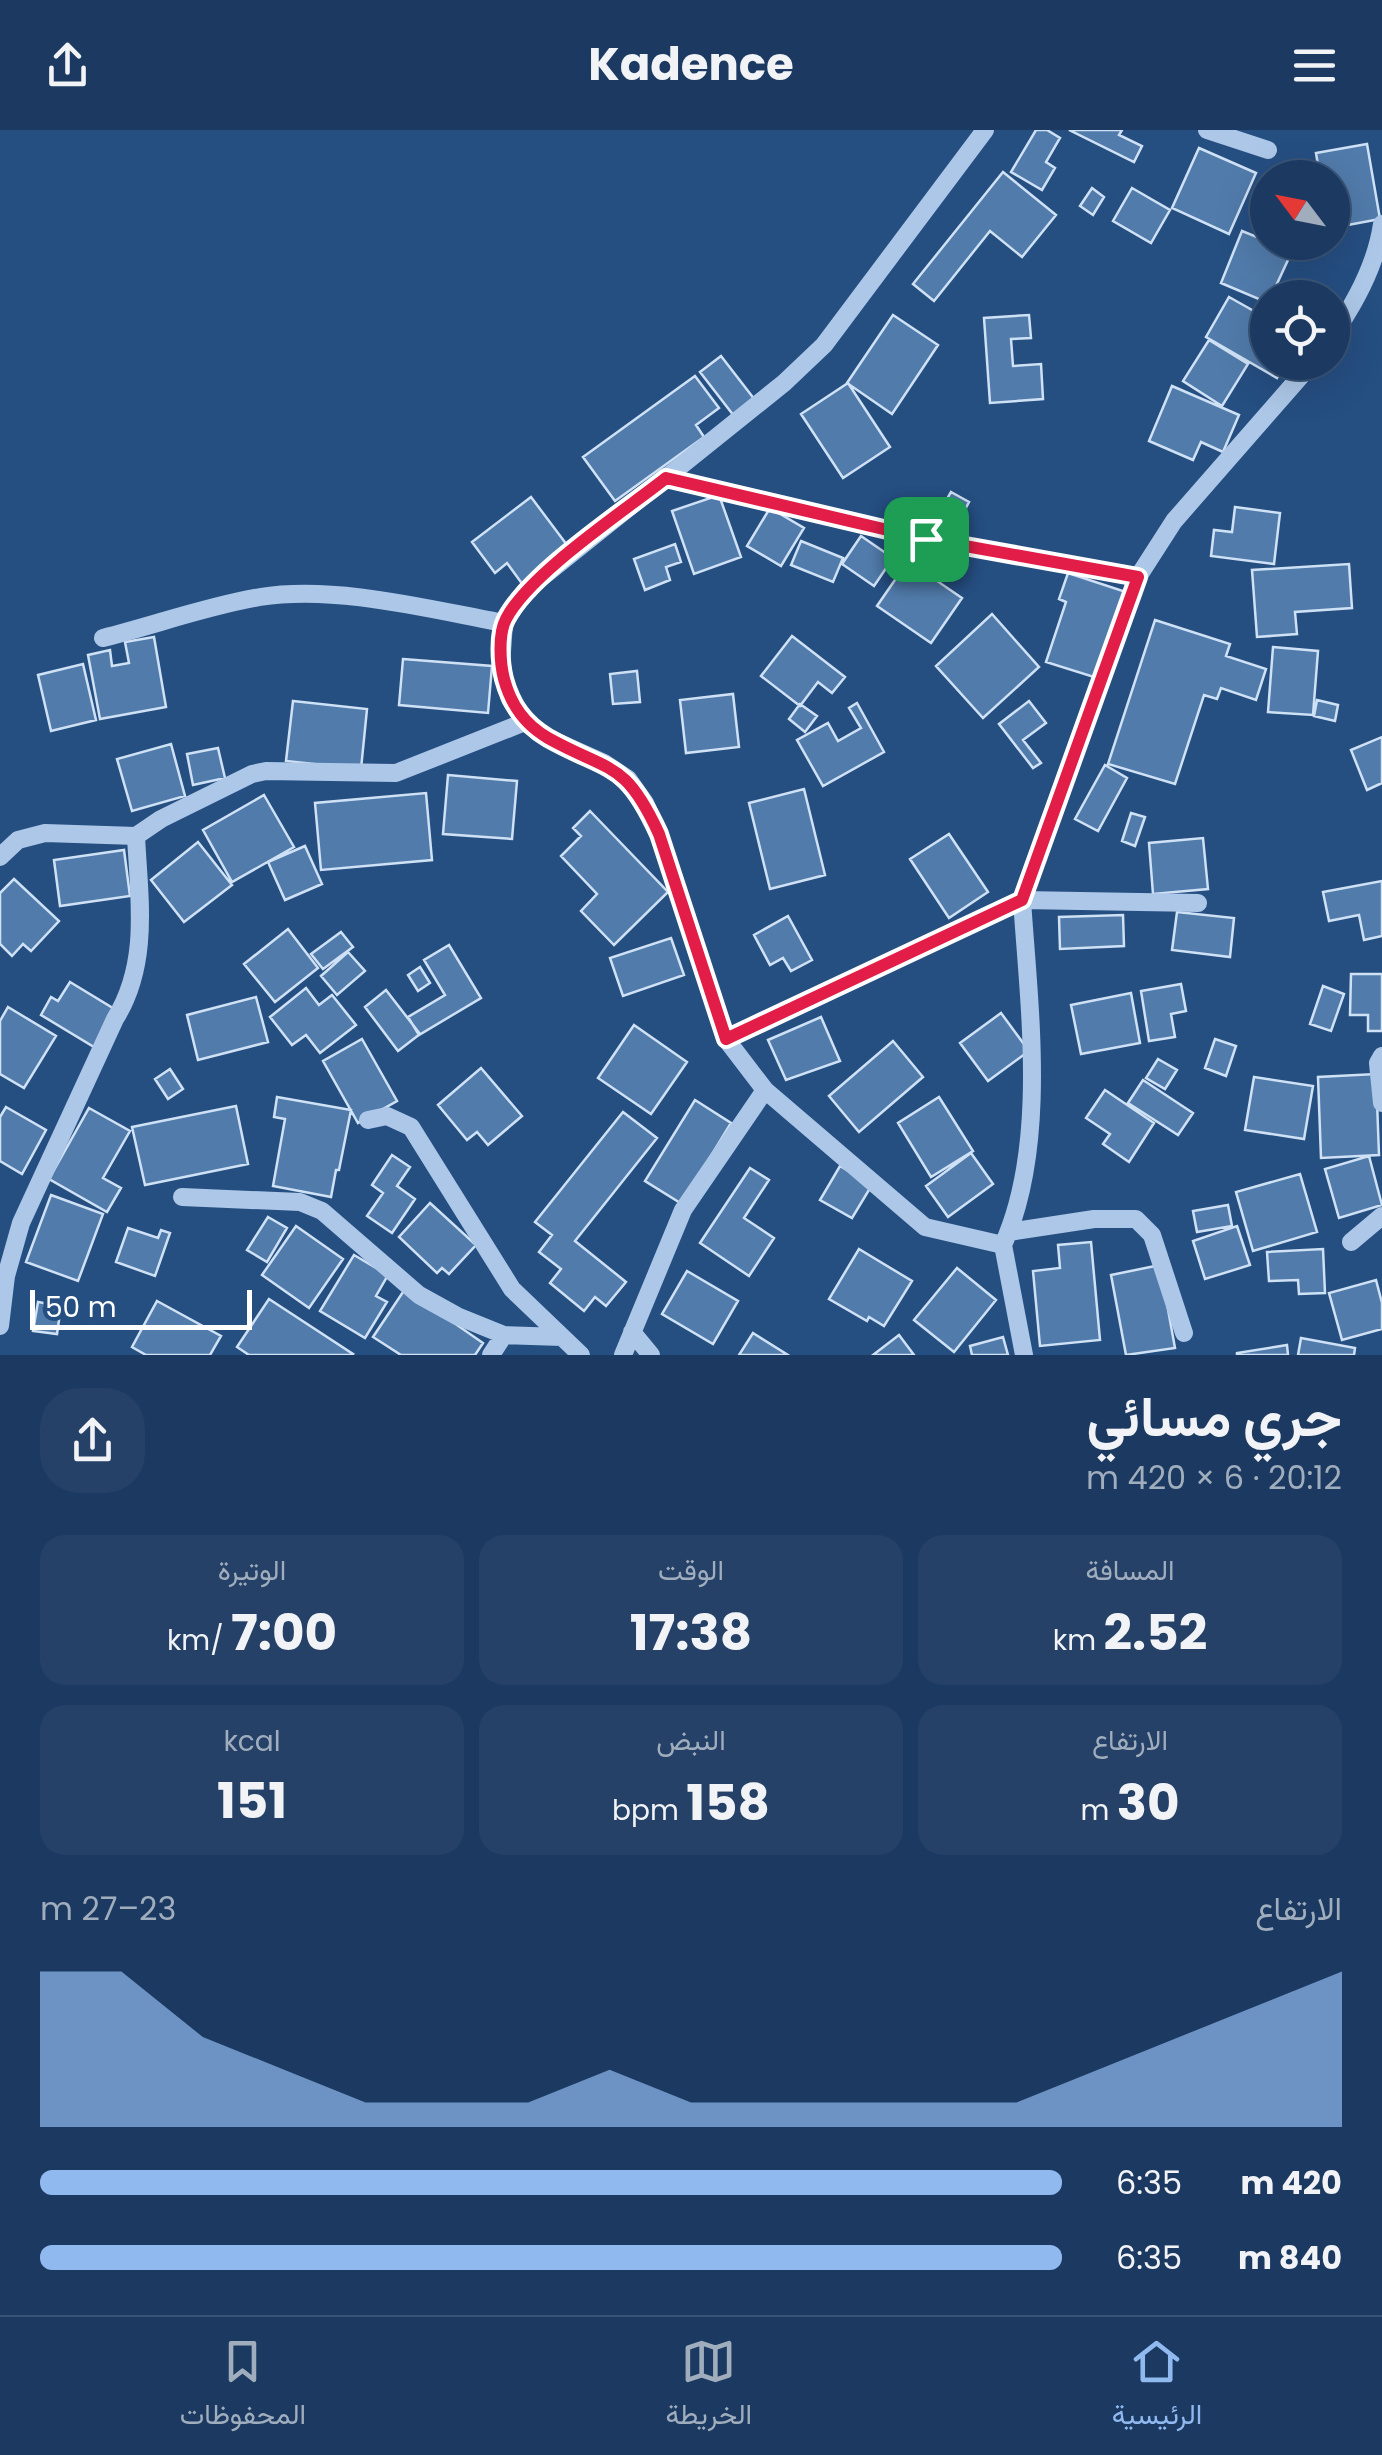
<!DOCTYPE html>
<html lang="ar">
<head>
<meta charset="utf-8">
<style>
	:root { --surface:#1c3a61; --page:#254167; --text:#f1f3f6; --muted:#a0adbd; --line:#3a5476; --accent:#90b9f0 }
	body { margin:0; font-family:Poppins,Vazirmatn,sans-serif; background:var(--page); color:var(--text); direction:rtl; height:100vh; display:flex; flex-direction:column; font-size:38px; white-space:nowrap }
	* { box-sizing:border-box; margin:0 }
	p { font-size:32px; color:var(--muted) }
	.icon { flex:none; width:55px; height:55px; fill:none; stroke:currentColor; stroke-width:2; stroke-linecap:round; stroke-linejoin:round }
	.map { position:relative; height:1225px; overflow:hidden; direction:ltr }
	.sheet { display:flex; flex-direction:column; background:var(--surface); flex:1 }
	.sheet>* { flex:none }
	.needle { width:65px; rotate:302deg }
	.controls { position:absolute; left:1250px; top:30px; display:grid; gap:20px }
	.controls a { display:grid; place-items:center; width:100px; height:100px; border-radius:50%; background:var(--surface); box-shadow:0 10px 40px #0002,0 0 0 2px var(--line); font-size:50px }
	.scale { position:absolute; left:30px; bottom:25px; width:222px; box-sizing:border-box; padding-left:10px; border:5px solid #fff; border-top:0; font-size:28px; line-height:35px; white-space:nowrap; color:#fff; -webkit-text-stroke:8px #254e81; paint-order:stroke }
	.pin { position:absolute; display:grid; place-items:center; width:85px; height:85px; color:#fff; margin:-42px; border-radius:20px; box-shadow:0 5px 15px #0006 }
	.round { display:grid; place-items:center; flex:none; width:105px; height:105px; border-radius:40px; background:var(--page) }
	.headline { display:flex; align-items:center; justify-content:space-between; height:170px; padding:0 40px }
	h1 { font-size:55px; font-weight:700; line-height:75px }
	.stats { display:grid; grid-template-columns:repeat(3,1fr); gap:15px; height:170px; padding:10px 40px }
	.stats div { display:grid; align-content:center; border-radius:25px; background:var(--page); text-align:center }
	.stats b { font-size:50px; font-weight:700 }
	.stats small { font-size:28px; font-weight:400 }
	.stats p { font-size:28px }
	.chart { height:280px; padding:20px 40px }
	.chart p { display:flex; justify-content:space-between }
	.chart svg { width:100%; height:180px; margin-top:10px; fill:var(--accent); opacity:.7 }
	ul { padding:0 40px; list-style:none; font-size:32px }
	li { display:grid; grid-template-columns:160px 120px 1fr; align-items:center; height:75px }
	li i { height:25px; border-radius:12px; background:var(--accent) }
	header { display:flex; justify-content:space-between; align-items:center; height:130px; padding:0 40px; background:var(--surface); font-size:45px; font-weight:700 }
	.tabs { display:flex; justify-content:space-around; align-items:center; height:140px; border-top:2px solid var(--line); background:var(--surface); font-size:28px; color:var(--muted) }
	.tabs a { display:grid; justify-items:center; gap:5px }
	.tabs .current { color:var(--accent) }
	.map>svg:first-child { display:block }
	.building { fill:#517bab; stroke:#cfe1f5; stroke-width:2.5 }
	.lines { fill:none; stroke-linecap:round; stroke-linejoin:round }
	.minor { stroke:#acc7e7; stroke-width:18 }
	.route-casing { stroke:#fff; stroke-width:20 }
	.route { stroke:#e11d48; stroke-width:12 }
</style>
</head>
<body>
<header><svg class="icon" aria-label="menu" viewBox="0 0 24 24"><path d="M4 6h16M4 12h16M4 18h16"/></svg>Kadence<svg class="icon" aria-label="share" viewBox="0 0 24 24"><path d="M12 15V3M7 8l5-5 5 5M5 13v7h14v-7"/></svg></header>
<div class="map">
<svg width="1382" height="1225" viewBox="0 0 1382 1225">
	<rect width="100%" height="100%" fill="#254e81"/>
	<path class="building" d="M1036,0H1047L1060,8L1046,32L1055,38L1042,60L1011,42Z
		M1069,0H1122L1119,5L1142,16L1134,32Z
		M1367,14L1380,89L1332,98V48H1320L1316,23Z
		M1199,18L1256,43L1229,104L1172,78Z
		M1003,42L1056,85L1022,127L990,101L934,171L913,154Z
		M1092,58L1104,67L1093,85L1080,76Z
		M1132,58L1170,80L1151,113L1113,91Z
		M1242,101L1264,110L1267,103L1268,112L1295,115L1268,173L1221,153Z
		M1229,167L1268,189V232H1286L1277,248L1206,207Z
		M893,185L938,215L892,284L847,253Z
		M1029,185L1031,208L1011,209L1013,236L1041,234L1043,269L990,273L984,188Z
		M1209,210L1248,234L1222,276L1183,251Z
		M721,226L755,270L734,286L700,242Z
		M695,246L719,278L696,295L704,307L615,371L583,327Z
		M848,253L890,317L843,348L801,284Z
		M1172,256L1239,285L1223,322L1201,312L1193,330L1149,311Z
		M951,362L969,372L958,393L939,383Z
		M719,365L741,427L694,444L672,381Z
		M531,367L570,419L523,455L507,433L495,443L472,412Z
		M1235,377L1280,383L1274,434L1211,426L1214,400L1232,402Z
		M770,378L804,398L781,436L747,416Z
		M861,406L893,428L874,456L842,434Z
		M801,411L843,428L833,452L791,435Z
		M675,414L681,432L666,437L670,450L645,460L634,429Z
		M908,431L962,468L931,513L877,476Z
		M1349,434L1352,478L1295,482L1297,504L1257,507L1252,440Z
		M1068,443L1126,462L1097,548L1046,532L1066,472L1059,469Z
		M992,484L1039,537L983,588L936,536Z
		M1155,490L1230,514L1226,526L1266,539L1256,570L1221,558L1217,569L1204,565L1175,654L1108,634Z
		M792,506L845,547L832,563L818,552L800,576L761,546Z
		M154,507L166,577L100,589L88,525L110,520L112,536L129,533L125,512Z
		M1273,517L1318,521L1313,585L1268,582Z
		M403,529L492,536L488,583L399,575Z
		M83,534L96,590L51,601L38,545Z
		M637,541L640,572L613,574L610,544Z
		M733,564L739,617L686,623L680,570Z
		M1317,570L1338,575L1335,591L1314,586Z
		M293,571L367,579L361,639L286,631Z
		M1029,571L1046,593L1023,610L1041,633L1033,638L999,594Z
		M857,573L884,622L823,656L797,610L828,593L838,611L861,598L849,578Z
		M800,574L817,586L805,602L789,589Z
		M1382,607V653L1367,660L1351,620Z
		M171,614L185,666L132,681L117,629Z
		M218,618L225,648L193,655L187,624Z
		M1105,635L1127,648L1098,701L1075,689Z
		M448,645L517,651L512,709L443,704Z
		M804,659L825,745L770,759L749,673Z
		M426,663L432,730L321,740L315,673Z
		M264,665L294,717L232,752L203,700Z
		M590,681L668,762L614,815L581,781L597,764L561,726L581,706L573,698Z
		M1131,683L1145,687L1135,716L1122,711Z
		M949,704L988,762L949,788L910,729Z
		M1203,708L1208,759L1153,764L1149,713Z
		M198,712L232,755L184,792L151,750Z
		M305,716L322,754L285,770L268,732Z
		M124,720L130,766L60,776L54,730Z
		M14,749L59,791L31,821L23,814L12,826L0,814V763Z
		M1382,751V806L1364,810L1359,785L1329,791L1323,762Z
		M1177,782L1234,788L1230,827L1172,820Z
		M1123,785L1124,816L1060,819L1059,787Z
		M788,786L812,830L791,841L783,828L770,835L754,805Z
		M288,799L318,838L275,872L244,834Z
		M341,802L353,817L323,839L311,824Z
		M671,808L684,845L623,866L610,828Z
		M449,815L481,868L419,905L408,887L445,865L424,830Z
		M348,822L365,841L337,865L321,846Z
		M420,837L430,853L418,861L408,845Z
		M1351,844H1382V901H1368V885H1350Z
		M70,852L116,880L94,917L41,885L51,867L58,871Z
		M1181,854L1186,881L1171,884L1175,907L1149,911L1141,861Z
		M1323,856L1344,864L1331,901L1310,894Z
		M306,858L319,875L332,865L356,895L320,923L306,905L292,915L270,887Z
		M386,860L420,904L398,921L365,877Z
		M1131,863L1140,913L1081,924L1071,875Z
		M256,867L268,912L198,930L187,885Z
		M8,877L56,906L24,958L0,944V891Z
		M1001,883L1029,921L988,951L960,913Z
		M821,887L840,931L786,950L768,910Z
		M634,895L687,932L651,984L598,948Z
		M362,909L397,971L358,993L323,931Z
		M1215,909L1236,916L1226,946L1205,938Z
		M893,911L923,947L859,1002L829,966Z
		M1158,929L1177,940L1165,959L1146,948Z
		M481,938L522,986L488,1015L477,1002L467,1010L438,975Z
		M170,939L183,959L168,969L155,949Z
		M1376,944L1379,1025L1321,1028L1318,947Z
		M1254,947L1313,956L1304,1009L1245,1000Z
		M1143,950L1193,983L1178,1005L1128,973Z
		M1105,960L1154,993L1129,1032L1103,1014L1110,1004L1086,988Z
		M277,967L351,980L339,1040H336L331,1067L273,1056L285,989L274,987Z
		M939,967L973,1021L931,1047L898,993Z
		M695,970L731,993L682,1074L645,1051Z
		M236,976L248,1034L145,1055L132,997Z
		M6,977L46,1000L22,1044L0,1031V987Z
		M89,978L130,1001L103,1048L121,1058L107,1082L49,1049Z
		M623,982L657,1008L575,1111L626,1152L606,1176L595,1167L584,1181L550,1153L561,1139L539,1122L552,1105L535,1092Z
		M971,1023L993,1054L948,1087L926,1056Z
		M392,1025L410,1037L397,1056L415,1069L392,1103L367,1086L383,1063L372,1055Z
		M1369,1026L1382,1075L1339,1088L1325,1039Z
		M840,1036L872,1055L852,1088L820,1070Z
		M750,1038L769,1050L744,1088L774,1108L749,1146L700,1113Z
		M1300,1044L1317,1102L1253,1121L1236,1062Z
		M51,1065L103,1084L78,1151L26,1132Z
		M430,1073L476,1115L449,1144L442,1138L437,1143L399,1107Z
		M1228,1075L1232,1096L1197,1102L1193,1081Z
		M268,1087L287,1098L267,1132L247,1120Z
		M296,1096L343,1129L309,1178L262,1145Z
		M1237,1096L1250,1135L1205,1149L1193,1111Z
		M128,1098L158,1108L161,1100L170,1103L155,1146L116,1132Z
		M1091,1112L1100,1210L1040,1216L1033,1141L1060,1138L1058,1115Z
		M859,1119L912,1151L884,1196L869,1187L867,1191L829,1169Z
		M1323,1119L1325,1163L1299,1164L1298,1150L1269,1151L1267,1122Z
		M354,1125L388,1145L376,1166L387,1172L365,1208L320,1181Z
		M1160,1135L1175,1218L1126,1225L1111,1145Z
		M957,1138L996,1170L954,1222L914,1190Z
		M687,1141L738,1171L713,1214L662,1184Z
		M1376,1150L1382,1173V1199L1342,1210L1329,1163Z
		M405,1159L483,1213L475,1225H401L373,1207Z
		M269,1169L353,1224L352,1225H249L237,1217Z
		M157,1171L221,1206L210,1225H146L132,1217Z
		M38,1172L61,1176L57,1204L33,1201Z
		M753,1203L788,1225H739Z
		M899,1205L914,1225H873Z
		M1003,1207L1008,1225H972L970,1216Z
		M1301,1208L1355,1218L1354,1225H1298Z
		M1287,1215L1288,1225H1237V1223Z"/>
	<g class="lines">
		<path class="minor" d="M985,0L824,215L784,253L526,460L504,493L501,536L510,569L525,592L548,608L604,633L628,649L645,673L659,704L726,909L765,960L925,1097L1003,1115L1024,1225
			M1207,0L1268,20
			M1332,206C1356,172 1376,135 1382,94
			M666,348L926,409L1138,447
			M103,508C155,495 207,476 260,467C336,455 428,479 504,493
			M0,727L18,710L45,703L136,706L161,689L252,644L266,641L396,643L525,592
			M726,909L1022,770L1138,447L1174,391L1313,232
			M1382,926L1378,933L1382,973
			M368,990L387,986L411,997L512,1159L581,1225
			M182,1067L300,1072L322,1081L419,1165L457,1186L504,1205L562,1207
			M1009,1102L1094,1089H1136L1152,1105L1184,1203
			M1351,1112L1382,1086
			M1003,1115C1048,1015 1029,877 1022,770L1198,773
			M0,1196L6,1146L21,1093L115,889C150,833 139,768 136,706
			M632,1202L651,1225
			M491,1225L504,1205
			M623,1225L683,1080L765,960"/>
	</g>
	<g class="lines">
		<g class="route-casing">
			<path id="route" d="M666,348L926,409L1138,447L1022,770L726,909L659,704C625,630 611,643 548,608C524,594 511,575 504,549C500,533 498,504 506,489C529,444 623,382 666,348Z"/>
		</g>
		<use href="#route" class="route"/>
	</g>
</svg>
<div class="controls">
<a><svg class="needle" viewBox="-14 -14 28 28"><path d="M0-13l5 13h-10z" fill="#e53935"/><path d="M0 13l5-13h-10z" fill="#a0adbd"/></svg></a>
<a><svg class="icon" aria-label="locate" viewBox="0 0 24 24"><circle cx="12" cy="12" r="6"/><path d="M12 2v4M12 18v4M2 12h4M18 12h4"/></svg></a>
</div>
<div class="scale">50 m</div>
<div class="pin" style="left:926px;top:409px;background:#1e9e55"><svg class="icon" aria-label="arrive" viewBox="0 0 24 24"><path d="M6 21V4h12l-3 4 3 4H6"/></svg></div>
</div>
<section class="sheet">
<div class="headline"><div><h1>جري مسائي</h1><p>20:12 · 6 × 420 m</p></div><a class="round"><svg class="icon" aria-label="share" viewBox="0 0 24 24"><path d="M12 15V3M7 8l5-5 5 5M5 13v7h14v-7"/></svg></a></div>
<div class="stats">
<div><p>المسافة</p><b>2.52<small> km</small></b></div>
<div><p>الوقت</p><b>17:38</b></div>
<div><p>الوتيرة</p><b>7:00<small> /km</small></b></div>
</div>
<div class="stats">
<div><p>الارتفاع</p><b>30<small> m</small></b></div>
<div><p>النبض</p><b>158<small> bpm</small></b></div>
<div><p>kcal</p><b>151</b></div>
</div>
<div class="chart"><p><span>الارتفاع</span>23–27 m</p>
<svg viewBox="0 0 160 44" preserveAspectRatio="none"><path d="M0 44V6L10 6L20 22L30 30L40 38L50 38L60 38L70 30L80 38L90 38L100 38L110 38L120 38L130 30L140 22L150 14L160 6V44z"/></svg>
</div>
<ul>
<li><b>420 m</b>6:35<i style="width:100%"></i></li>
<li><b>840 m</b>6:35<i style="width:100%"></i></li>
</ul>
</section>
<nav class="tabs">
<a class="current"><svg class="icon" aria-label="home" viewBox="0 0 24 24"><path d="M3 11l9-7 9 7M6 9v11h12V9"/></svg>الرئيسية</a>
<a><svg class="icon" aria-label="map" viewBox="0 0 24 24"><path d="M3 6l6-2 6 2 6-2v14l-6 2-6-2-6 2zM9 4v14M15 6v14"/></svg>الخريطة</a>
<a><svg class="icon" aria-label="saved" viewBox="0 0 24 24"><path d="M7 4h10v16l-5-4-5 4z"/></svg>المحفوظات</a>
</nav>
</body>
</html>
